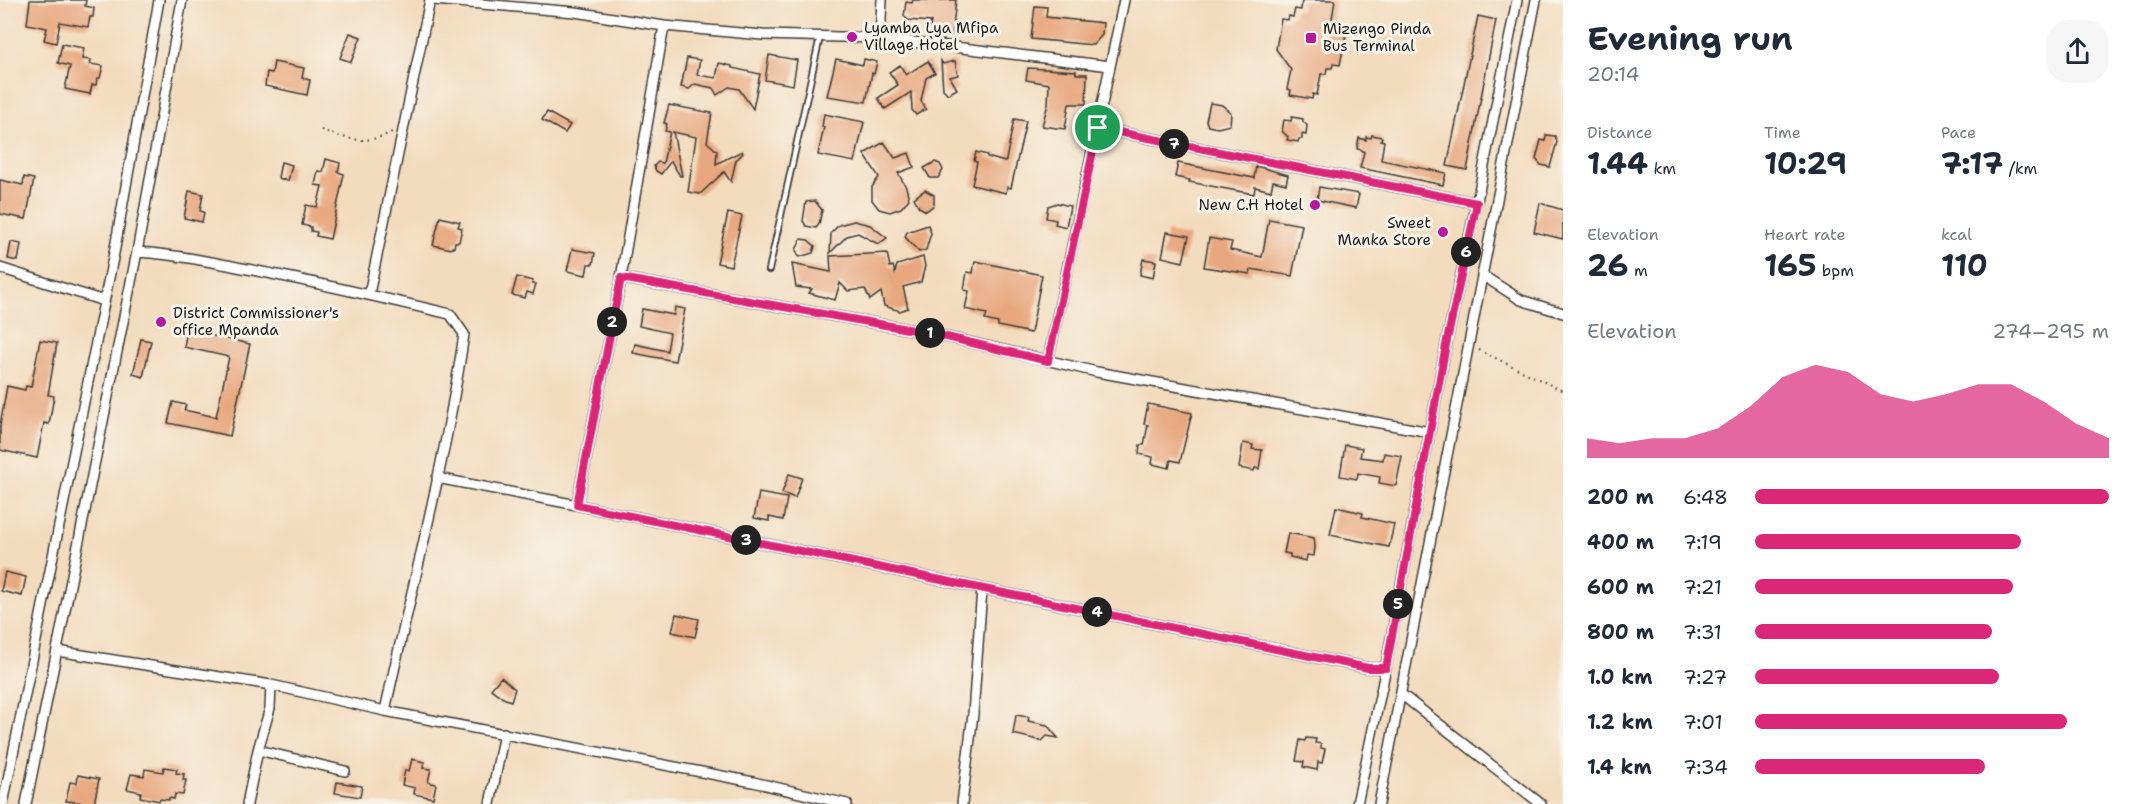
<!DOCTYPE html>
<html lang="en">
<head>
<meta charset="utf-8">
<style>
	:root { --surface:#fff; --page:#f6f6f7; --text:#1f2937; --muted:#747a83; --accent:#db2777 }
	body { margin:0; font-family:"Shantell Sans",sans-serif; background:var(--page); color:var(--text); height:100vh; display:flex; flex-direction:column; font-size:22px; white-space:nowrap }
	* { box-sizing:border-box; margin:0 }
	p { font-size:20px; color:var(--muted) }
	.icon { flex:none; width:33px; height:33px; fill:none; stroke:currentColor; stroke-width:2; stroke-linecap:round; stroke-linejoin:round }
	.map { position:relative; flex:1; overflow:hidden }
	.side { display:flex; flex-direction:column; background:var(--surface); width:570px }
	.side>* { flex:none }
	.pin { position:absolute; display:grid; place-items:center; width:51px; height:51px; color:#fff; margin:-26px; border:3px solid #fff; border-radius:50%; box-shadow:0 2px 6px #0007 }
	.km { position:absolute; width:30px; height:30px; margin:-15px; border-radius:50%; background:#222; color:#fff; font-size:16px; line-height:30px; text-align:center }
	.round { display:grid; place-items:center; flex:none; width:63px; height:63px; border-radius:24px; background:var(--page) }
	.overview { display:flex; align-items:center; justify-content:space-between; height:102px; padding:0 24px }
	h1 { font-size:33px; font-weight:700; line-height:45px }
	.metrics { display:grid; grid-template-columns:repeat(3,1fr); gap:9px; height:102px; padding:6px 24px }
	.metrics div { display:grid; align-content:center }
	.metrics b { font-size:30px; font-weight:700 }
	.metrics small { font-size:16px; font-weight:400 }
	.metrics p { font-size:16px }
	.chart { height:168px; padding:12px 24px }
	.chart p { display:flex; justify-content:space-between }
	.chart svg { width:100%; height:108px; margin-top:6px; fill:var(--accent); opacity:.7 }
	ul { padding:0 24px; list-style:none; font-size:20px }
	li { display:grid; grid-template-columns:96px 72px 1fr; align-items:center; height:45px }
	li i { height:15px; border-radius:8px; background:var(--accent) }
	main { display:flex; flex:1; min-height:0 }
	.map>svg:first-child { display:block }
	.building { fill:#e8a77e }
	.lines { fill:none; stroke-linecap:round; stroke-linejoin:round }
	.service-casing { stroke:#3c3934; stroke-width:8 }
	.minor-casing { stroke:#3c3934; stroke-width:12 }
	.path { stroke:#3c3934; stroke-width:2; stroke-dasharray:1.5 4.5; stroke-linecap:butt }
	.service { stroke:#fff; stroke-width:4.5 }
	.minor { stroke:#fff; stroke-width:9 }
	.route-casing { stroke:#fff; stroke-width:12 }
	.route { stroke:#db2777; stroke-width:8 }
	.poi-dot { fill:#b5179e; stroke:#f7f3e8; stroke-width:2 }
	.labels { text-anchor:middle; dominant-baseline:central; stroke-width:6; stroke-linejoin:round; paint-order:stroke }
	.poi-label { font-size:15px; fill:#1c1c1c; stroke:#f7f3e8; text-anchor:start }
</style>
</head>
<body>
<main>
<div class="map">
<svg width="1563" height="804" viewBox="0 0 1563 804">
	<rect width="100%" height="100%" fill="#f7f3e8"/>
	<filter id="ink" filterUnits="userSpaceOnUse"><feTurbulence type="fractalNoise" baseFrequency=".0167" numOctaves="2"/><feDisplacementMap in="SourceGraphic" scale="12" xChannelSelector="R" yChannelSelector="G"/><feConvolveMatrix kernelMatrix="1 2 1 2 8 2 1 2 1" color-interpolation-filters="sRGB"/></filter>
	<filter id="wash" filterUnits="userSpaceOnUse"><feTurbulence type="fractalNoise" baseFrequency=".008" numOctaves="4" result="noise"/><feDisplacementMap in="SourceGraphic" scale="24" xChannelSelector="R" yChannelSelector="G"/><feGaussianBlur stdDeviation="1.35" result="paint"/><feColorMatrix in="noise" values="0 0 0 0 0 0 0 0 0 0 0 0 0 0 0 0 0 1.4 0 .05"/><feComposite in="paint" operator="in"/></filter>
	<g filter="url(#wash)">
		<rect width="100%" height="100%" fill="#f3dbbd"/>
		<g id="blocks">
			<path class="building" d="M30,0H86L85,6L94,8L93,17H90L88,27L60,22L56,43L44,40L47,28L27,24Z
				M913,0H956L952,35L929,32L931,22L908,20L904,16L906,2L912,3Z
				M1302,0H1335L1332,19L1335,20V25L1340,26L1339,32L1346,34L1340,65L1333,64L1332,68H1327L1326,74H1321L1317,95L1313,94L1312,99L1290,95L1291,90L1287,89L1291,70L1276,49L1281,19L1288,20L1289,16L1293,17L1295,9L1301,10Z
				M1035,6L1047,7L1046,17L1103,23L1102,35L1093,45L1031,39Z
				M1478,16L1496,20L1467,170L1447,166Z
				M350,33L361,37L351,62L340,58Z
				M62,44L84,48L82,59L91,60L90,64L103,66L100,78L97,79L96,85H92L90,94L65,89L70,66L58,63Z
				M769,55L797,60L793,85L765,80Z
				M687,58L700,60L697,75L716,78L719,63L732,66V68L760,74L753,109L739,89L729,87L717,95L713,88L695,84L689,89L681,87Z
				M836,59L863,65L864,59L877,62L874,74L872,73L866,102L827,96Z
				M928,61L935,73L926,78L921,101L926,109L916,115L912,110L911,92L885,109L878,98L898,85L889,72L900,65L906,75Z
				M941,61L943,64L955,61L958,75L950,77L957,89L948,94L943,89Z
				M274,62L304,68L302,78L310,80L307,95L265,86L267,72L272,73Z
				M1028,68L1076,71V74H1087L1086,104H1069L1065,129L1042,126L1048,104L1049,84L1026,80Z
				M1210,103L1222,105L1231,113L1230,125L1218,128L1208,126L1206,121Z
				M669,105L712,113L707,142L717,151L716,164L742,151L743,153L736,160L731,182L724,172L700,194L688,192L696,137L673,132L682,176H680L671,161L661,174L656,171L654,166L658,162L663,163L670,132L665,131L667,124L664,123Z
				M547,112L570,125L565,133L542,120Z
				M824,114L864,122L855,162L818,155L824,127H822Z
				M1292,117L1303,119V122L1307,125L1306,135L1302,134V139H1299L1298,142L1287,140L1288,137L1282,131L1284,120L1291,121Z
				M1014,119L1026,121L1011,188L1007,187L1006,193L972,185L977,162L974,161L976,152L987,155V157L1005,162L1006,160Z
				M1372,135L1382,137L1381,140L1384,141L1381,160L1446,173L1443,185L1360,168L1364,152L1362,150L1357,149L1359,138L1366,140V137L1371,138Z
				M1546,135L1555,136L1557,142L1550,167L1541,165L1536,159L1541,140L1545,141Z
				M884,142L895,158L909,153L914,167L898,173L906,187L909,199L901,208L890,212L879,209L872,200V187L879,177L864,154Z
				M326,159L340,163L338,172L344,174L330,239L316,236L317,232L311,231V227L302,225L306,205L317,207L322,186L315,185L318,171L323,172Z
				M281,162L292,165L288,181L278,178Z
				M935,162L940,164L943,170L938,178H930L924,168Z
				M1178,163L1254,178L1256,166L1288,175L1286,184L1273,181L1271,191L1255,187L1254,194L1189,182L1190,180L1175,177Z
				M24,177L34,179L26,219L0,214V180L23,185Z
				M1319,187L1359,194L1356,208L1317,200Z
				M925,190L934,195V205L926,211L919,207L914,198Z
				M189,191L203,194L200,211L204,212L202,222L184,218Z
				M815,201L822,210L819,224L816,228L806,226L803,221L806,202Z
				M1057,203L1070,206L1066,227L1055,224L1056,220L1046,218L1048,206Z
				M1540,203L1563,210V239L1534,232Z
				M728,213L742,216L731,266L717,263Z
				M440,217L460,222L458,227L462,228L459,242H455L454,248L452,247L451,249L433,245Z
				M1269,219L1302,225L1292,276L1251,269L1250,274L1204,267L1209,238L1232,242L1230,250L1262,257Z
				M854,221L870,225L887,238L878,244L858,233L847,236L830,253L831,233L839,225Z
				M928,225L931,233L926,250L919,252L905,237L907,232Z
				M1167,232L1189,236L1183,262L1162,257Z
				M801,239L808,240L815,246L813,253L799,257L796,250Z
				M11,242L21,244L18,261L8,259Z
				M572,249L595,253L593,264H588L586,275L567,271Z
				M887,253L890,267L893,266L895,273L897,265L923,257L925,266L921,282L903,287L908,308L900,311L884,306L881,292L870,300L865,289L848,291L840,283L835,300L809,293L812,289L796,287L792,264L831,272L830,256Z
				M1143,259L1156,261L1153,278L1140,275Z
				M975,261L1042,275L1031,333L998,326V323L985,320L987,314L965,309L969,291L964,290L967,272L973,273Z
				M517,277L533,281L532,284H536L533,294L527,292L525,298L512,295Z
				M675,307L685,309L675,361L633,353L635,344L667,351L670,333L639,326L642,309L674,315Z
				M187,330L250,344L230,436L168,423L173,402L186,405L184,410L216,417L229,357L184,347Z
				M141,339L151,341L143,377L133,374Z
				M40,340L57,343L48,395L54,396L49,424L44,423L37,458L0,450V425L7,386L25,390L26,386L31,387Z
				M1148,404L1192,413L1180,462L1171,460L1169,468L1152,464L1153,457L1139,454L1140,445H1144L1148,425L1144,424Z
				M1243,443L1253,445L1252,449L1262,450L1259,469L1255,468L1254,471L1239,468Z
				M1345,445L1362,448L1360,457L1383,460L1384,453L1402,456L1396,486L1379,483L1380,477L1358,473L1357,479L1340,476Z
				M789,474L802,478L795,498L782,493Z
				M759,493L787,498L783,520L769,517V521L754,518Z
				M1336,507L1363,513L1362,517L1394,524L1389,547L1330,535Z
				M1288,533L1314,538L1315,547L1314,556L1307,555L1306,561L1290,557V554L1284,553Z
				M5,572L26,577L22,596L1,591Z
				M676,614L699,619L695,637L672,632Z
				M501,677L515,689L511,701L503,698L491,689Z
				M1016,715L1029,717L1028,721L1047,725L1058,738L1047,736L1042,741L1013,734Z
				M1306,738L1316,739L1315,743L1321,744V748L1325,749L1322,763L1318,762L1317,770L1303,767L1304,762L1296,761L1300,740L1305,741Z
				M412,759L424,762L423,768L431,769L428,782L436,784L433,798L414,794L415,788L402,785L405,770L409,771Z
				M164,767L177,769L176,773L184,774L183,780H186L183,795L175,794L174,799L169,798V800L160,799L159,801L140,797L141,792L127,789L131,774L144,776L145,769L163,772Z
				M78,775L99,779L94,804L66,801L70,782L77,783Z
				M337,782L362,786L360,797L335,793Z"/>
		</g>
	</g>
	<g filter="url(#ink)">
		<use href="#blocks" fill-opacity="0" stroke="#3c3934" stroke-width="1.5"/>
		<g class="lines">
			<g class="service-casing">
				<path id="service" d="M769,270L820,37"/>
			</g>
			<g class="minor-casing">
				<path id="minor" d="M433,0L575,12L664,26L762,35L880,38L1110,66
					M880,38L882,0
					M1098,128L1477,203
					M137,252C183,255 227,265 272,274C332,286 391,300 450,314L464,334C446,461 412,586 385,711
					M0,268L104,301
					M1482,275L1521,300L1563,313
					M621,278L930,333L1097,372L1430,432
					M369,294L430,0
					M1048,361L1124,0
					M437,478L577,505L1368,668H1386
					M577,505L621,278L664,26
					M57,651L271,685L385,711L753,782L847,804
					M1401,694L1541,804
					M258,750L345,771
					M3,804L115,248L159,0
					M26,804L137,252L182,0
					M247,804L258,750L270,708L271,685
					M490,804L504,733
					M962,804L973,714L982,589
					M1357,804L1383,682L1446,345L1479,191L1517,0
					M1379,804L1536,0"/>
			</g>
			<path class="path" d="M321,130C348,139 365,146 392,132
				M1479,350L1563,391"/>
			<use href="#service" class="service"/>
			<use href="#minor" class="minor"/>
		</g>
	</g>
	<g class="lines" filter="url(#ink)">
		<g class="route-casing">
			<path id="route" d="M1098,128L1477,203L1446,345L1386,668H1368L577,505L621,278L930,333L1048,361Z"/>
		</g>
		<use href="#route" class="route"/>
	</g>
	<g class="poi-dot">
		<circle cx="852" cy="37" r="6"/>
		<rect x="1305" y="32" width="12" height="12" rx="3"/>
		<circle cx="1315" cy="205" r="6"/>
		<circle cx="1443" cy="232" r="6"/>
		<circle cx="161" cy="322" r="6"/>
	</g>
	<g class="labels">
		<g class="poi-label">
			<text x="864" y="28">Lyamba Lya Mfipa<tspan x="864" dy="17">Village Hotel</tspan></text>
			<text x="1323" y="29">Mizengo Pinda<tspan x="1323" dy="17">Bus Terminal</tspan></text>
			<text x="1303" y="205" text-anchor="end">New C.H Hotel</text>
			<text x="1431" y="223" text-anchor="end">Sweet<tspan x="1431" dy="17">Manka Store</tspan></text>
			<text x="173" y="313">District Commissioner's<tspan x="173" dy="17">office Mpanda</tspan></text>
		</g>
	</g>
</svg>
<div class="pin" style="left:1098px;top:128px;background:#1e9e55"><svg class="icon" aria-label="arrive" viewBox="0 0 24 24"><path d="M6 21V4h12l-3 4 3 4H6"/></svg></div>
<b class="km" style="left:930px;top:333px">1</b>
<b class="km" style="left:612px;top:322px">2</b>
<b class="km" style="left:746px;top:540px">3</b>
<b class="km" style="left:1097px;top:612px">4</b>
<b class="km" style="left:1398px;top:604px">5</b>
<b class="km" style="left:1466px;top:252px">6</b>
<b class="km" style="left:1174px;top:144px">7</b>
</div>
<section class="side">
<div class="overview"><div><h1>Evening run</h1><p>20:14</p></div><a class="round"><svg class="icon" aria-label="share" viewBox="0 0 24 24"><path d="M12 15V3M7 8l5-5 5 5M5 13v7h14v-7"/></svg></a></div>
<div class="metrics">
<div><p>Distance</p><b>1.44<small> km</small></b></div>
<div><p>Time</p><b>10:29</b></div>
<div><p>Pace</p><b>7:17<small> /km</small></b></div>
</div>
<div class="metrics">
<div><p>Elevation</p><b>26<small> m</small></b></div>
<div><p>Heart rate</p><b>165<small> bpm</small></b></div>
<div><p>kcal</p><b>110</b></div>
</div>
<div class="chart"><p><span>Elevation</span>274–295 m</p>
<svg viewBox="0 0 160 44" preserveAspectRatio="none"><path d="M0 44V36L10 38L20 36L30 36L40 32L50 23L60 11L70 6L80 9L90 18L100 21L110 18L120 14L130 14L140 21L150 30L160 36V44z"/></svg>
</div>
<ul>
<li><b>200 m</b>6:48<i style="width:100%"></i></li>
<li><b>400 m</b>7:19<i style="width:75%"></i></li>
<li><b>600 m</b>7:21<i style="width:73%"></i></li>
<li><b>800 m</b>7:31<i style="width:67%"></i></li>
<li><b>1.0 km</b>7:27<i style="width:69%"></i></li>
<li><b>1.2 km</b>7:01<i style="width:88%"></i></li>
<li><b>1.4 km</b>7:34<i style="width:65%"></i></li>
</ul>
</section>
</main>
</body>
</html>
